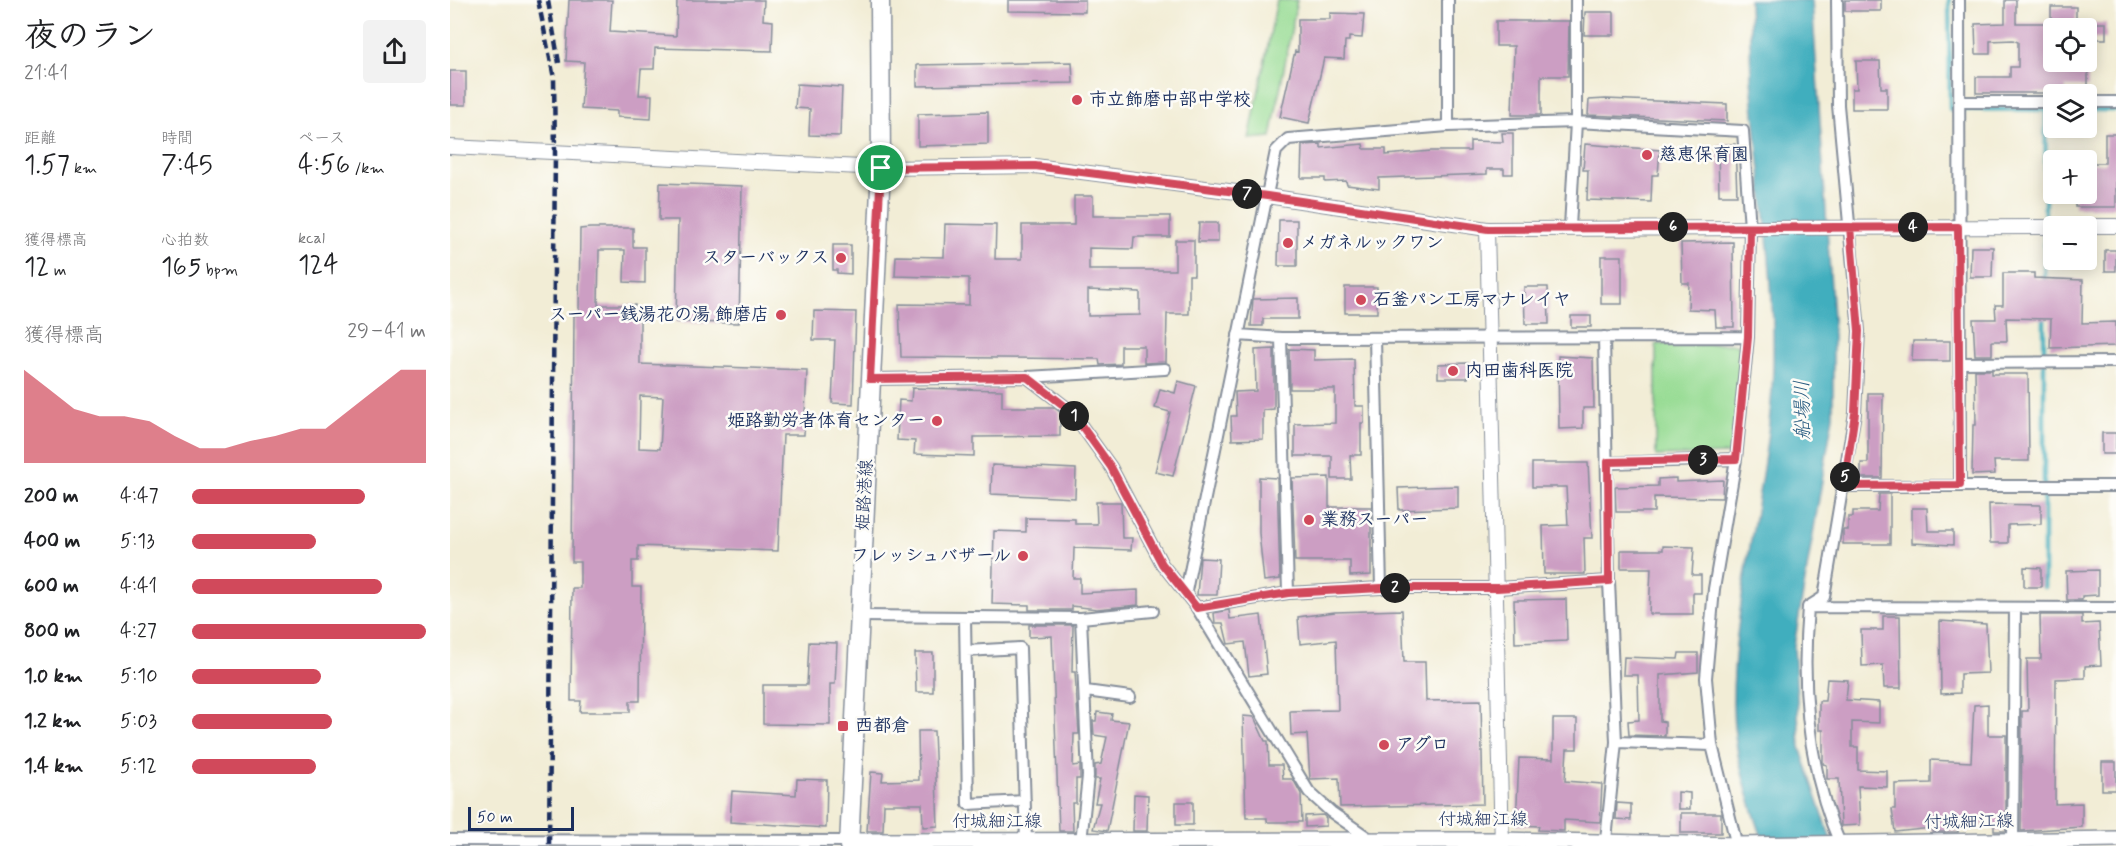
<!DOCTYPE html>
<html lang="ja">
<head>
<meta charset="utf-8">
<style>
	:root { --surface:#fff; --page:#f2f2f2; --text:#202124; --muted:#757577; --accent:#d1495b }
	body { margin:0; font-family:Mynerve,"Klee One",sans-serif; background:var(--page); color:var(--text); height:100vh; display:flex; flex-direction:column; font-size:22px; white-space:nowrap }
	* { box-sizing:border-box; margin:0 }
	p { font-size:20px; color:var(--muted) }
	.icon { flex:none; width:33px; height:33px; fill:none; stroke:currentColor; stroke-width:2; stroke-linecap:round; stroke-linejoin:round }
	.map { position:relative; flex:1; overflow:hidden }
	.panel { display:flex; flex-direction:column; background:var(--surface); width:450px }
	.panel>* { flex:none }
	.fabs { position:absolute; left:1593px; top:18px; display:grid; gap:12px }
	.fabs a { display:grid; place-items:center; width:54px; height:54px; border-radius:6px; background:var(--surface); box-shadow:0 3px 15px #0003; font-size:30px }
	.scale { position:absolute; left:18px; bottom:15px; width:106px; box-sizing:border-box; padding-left:6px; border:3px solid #1b2f5e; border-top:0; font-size:16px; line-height:21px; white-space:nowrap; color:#1b2f5e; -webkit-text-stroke:4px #fdfcf7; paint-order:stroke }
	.pin { position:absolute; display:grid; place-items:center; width:51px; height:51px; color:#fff; margin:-26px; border:3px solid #fff; border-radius:50%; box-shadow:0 2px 6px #0007 }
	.km { position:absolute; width:30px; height:30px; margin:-15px; border-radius:50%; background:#222; color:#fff; font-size:16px; line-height:30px; text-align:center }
	.round { display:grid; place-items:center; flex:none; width:63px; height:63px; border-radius:6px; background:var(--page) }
	.overview { display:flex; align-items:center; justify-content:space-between; height:102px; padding:0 24px }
	h1 { font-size:33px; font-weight:600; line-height:45px }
	.figures { display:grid; grid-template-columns:repeat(3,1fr); gap:9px; height:102px; padding:6px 24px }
	.figures div { display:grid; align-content:center }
	.figures b { font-size:26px; font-weight:600 }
	.figures small { font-size:16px; font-weight:400 }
	.figures p { font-size:16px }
	.chart { height:168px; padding:12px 24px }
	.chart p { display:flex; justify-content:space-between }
	.chart svg { width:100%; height:108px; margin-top:6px; fill:var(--accent); opacity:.7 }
	ul { padding:0 24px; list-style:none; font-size:20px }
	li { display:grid; grid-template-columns:96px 72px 1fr; align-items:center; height:45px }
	li i { height:15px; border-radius:8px; background:var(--accent) }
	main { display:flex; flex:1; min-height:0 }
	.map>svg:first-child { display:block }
	.green { fill:#98dc94; stroke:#5a8679; stroke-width:1.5 }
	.water { fill:#41aebe; stroke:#2e6e8e; stroke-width:1.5 }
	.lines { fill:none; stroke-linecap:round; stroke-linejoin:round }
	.stream { stroke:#41aebe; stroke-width:4.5 }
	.building { fill:#cc9ec3; fill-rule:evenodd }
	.minor-casing { stroke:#868e9a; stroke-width:14 }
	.tertiary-casing { stroke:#868e9a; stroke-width:16 }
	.secondary-casing { stroke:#868e9a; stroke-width:18 }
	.primary-casing { stroke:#868e9a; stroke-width:21 }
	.minor { stroke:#fff; stroke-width:10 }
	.tertiary { stroke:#fff; stroke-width:14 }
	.secondary { stroke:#fff; stroke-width:15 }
	.primary { stroke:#fff; stroke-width:18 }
	.rail { stroke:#1b2f5e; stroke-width:4.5; stroke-dasharray:9 4.5; stroke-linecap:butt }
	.route-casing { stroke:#fff; stroke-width:12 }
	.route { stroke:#d1495b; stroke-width:8 }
	.poi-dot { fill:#d1495b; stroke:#fdfcf7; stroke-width:2 }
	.labels { text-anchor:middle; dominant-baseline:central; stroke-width:5; stroke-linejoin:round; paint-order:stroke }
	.poi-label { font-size:18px; font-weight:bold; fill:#1b2f5e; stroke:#fdfcf7; text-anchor:start }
	.street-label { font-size:18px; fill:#1b2f5e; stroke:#fdfcf7 }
	.water-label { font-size:20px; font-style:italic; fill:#285b80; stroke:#fdfcf7 }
</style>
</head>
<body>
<main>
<section class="panel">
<div class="overview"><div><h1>夜のラン</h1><p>21:41</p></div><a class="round"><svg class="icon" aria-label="share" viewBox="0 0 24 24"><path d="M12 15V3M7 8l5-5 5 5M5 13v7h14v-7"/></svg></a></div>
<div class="figures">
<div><p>距離</p><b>1.57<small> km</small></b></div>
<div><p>時間</p><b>7:45</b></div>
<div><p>ペース</p><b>4:56<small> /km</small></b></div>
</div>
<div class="figures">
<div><p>獲得標高</p><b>12<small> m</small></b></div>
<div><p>心拍数</p><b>165<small> bpm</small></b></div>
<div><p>kcal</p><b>124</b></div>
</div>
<div class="chart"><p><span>獲得標高</span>29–41 m</p>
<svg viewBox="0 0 160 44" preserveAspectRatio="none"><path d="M0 44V6L10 14L20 22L30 25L40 25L50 27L60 33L70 38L80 38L90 35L100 33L110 30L120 30L130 22L140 14L150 6L160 6V44z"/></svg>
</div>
<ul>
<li><b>200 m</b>4:47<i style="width:74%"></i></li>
<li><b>400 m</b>5:13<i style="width:53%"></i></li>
<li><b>600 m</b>4:41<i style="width:81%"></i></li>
<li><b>800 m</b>4:27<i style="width:100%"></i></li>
<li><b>1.0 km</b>5:10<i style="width:55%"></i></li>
<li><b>1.2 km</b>5:03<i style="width:60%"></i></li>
<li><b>1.4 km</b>5:12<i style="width:53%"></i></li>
</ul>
</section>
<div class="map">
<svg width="1666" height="846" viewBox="0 0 1666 846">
	<rect width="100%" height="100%" fill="#fdfcf7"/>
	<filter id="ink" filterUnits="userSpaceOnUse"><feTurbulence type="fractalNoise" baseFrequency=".0167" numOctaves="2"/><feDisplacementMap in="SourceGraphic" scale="12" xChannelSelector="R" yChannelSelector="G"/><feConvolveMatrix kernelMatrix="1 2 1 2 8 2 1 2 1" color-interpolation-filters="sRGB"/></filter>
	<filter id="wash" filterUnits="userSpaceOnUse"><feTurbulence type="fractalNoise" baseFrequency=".008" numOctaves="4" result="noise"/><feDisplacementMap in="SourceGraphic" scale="24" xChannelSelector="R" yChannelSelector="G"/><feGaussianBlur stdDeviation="1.35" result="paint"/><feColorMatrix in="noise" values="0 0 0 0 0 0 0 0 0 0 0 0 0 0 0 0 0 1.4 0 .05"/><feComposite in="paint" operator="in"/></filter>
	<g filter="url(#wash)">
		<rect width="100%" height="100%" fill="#f2edd6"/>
		<path class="green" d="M827,0H847L821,137L799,139Z
			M1206,344H1286L1291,347L1293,356L1282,450L1279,454L1206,456Z"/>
		<path class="water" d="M1299,0H1362L1383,318V416L1344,646L1350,747L1383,846H1315C1299,801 1283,753 1283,705C1283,592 1319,483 1323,371C1326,273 1308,175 1301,77C1300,52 1300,26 1299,0Z"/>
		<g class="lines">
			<path class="stream" d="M1499,0L1500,109L1604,110
				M1636,110H1666
				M1594,284L1596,110
				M1594,314V587"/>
		</g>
		<g id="blocks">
			<path class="building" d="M119,0H162L160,32L226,36L227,0H314L313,20L323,21L322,51L205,48L204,69H191L189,95H202L201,119L167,117V111L131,109L134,62L116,61Z
				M558,0H635V12L558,11Z
				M1395,0H1431V11H1395Z
				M1555,0H1566V23H1601V7H1626V28H1604V62H1638V87H1616V92L1593,93H1526V77H1560V67H1568V42L1563,40L1540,41V54H1526L1525,24L1555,23Z
				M1135,12H1164V35H1134Z
				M880,13L914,14L912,38L899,37V41H895L894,59L874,58L859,123L830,117L845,51L848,52V19H880Z
				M1046,21H1119L1118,76H1091V115H1062L1064,46H1046Z
				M1636,23H1656V39H1636Z
				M1406,61H1430L1431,88H1437V109H1402V89H1407Z
				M622,62L623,83L467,86V65Z
				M0,71H16V105H0Z
				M347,84L392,87L390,136L359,135L360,109L345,108Z
				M1156,99L1277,104V121L1138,115L1139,100Z
				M538,112V144L468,146V114Z
				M1052,133H1063V174H1054V169H1037V174L929,178V189L897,185L896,181L875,182V178H851L852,145L871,144V148L913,144L914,149H936V155L981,151H1020V141L1053,142Z
				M1655,134H1666V207H1625V194H1636V163H1655Z
				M1135,144L1210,150L1208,175H1202L1201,202L1137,200L1138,170H1133Z
				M1285,144L1287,195H1269L1268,145Z
				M210,183L292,186L289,323L226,322L228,220H209Z
				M624,196H643V216H720V237H684L683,249L639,248V270H725V240H744V275H739V314H717L716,362L694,363V346H671V364L650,365L649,359L451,357L449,304L519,305V278L445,276L446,256L494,257L495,224L546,225L545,259H572V225H624ZM638,290L690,292V315L638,316Z
				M829,220H847V266H828Z
				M749,223H768V242H748Z
				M140,228H183V247H195V283L174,282L175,250H149L148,305H185V317H190V364L357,370L354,435H333L328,551L188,546V561H182V587H191L190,701H180V712H130L131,701H121L122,588H130V562H122L124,315H129L130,229ZM190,396L213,397L210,449L189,448Z
				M1283,242L1284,327H1266L1265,310L1238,309L1239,283H1232L1231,243Z
				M383,245H401V274L387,273V270H383Z
				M1521,247H1543L1542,277H1520Z
				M1655,250H1666V271H1655Z
				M1151,256H1172V304H1151Z
				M1553,273H1584V278L1633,280L1632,323L1666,322V346L1600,348L1601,319L1556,318L1557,341H1542V355H1525L1523,319H1546L1545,305H1553Z
				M895,287H927V313H895Z
				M1074,287H1098L1099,324H1075Z
				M848,298V319H813V326H801L803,299Z
				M364,311L406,312L403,404L382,403L385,340H363Z
				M1121,316H1141V327H1121Z
				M1463,341H1500V361H1462Z
				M824,349V409L813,410V439L782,440L781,416H786L785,392L806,391L805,350Z
				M839,349L864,350V360L904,359L905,406H914V423H911V455H900L901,479H882V456H845V424L885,423V389H840Z
				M1108,356L1143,358L1144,408H1133V428L1109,429Z
				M1018,363V378H988V364Z
				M1525,370H1542V374H1578L1579,461H1544L1545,474L1522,475L1523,425H1526Z
				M728,381L746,386L723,476L705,472L720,412L705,408L710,389L725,393Z
				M462,388L552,390V407H603L610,412V436L524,437V456L464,454L465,441L447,440L449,400L461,401Z
				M1418,393H1433L1432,478H1411V463H1418Z
				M1652,433H1666V454H1652Z
				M1082,463H1138L1142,538H1134L1135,574H1094L1093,526L1118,525L1116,487H1082Z
				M542,465L626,469L625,498L541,494Z
				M809,477L827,478L830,579L814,581L809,533Z
				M879,477V507H921V575L900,576V561H845L842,478Z
				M1226,478V482L1273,480L1272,498L1204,497V512H1166L1165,487L1208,486V479Z
				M1008,486V508L949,510L948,488Z
				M1429,494H1440V544H1393V530H1398V517H1403V511H1428Z
				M646,502H671L672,538H682L681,550L624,548L623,578H630V593L688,590V605L647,609L622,606V610H579V605L542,604L544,531L576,532V518L625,519V524H647Z
				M1539,504L1591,505V524L1558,525V543H1540Z
				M1462,508H1477L1478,531H1503V545L1462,543Z
				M1213,546L1244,547L1242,575H1251V593H1243V614H1199L1201,568H1171V550H1213Z
				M750,558L769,559L767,595H747Z
				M1574,567L1591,568V587H1574Z
				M1648,570V595L1632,596V600H1617L1616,571Z
				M1116,599L1117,641L1065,643L1064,600Z
				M779,610L780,619L811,615L817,674L799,676L795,642L778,644L773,623H765L764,613Z
				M952,610L954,662H975L976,701L1031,700L1033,804L890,807L889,778L860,779L857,734L841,735L840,711L888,710L886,640L850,644L848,617L885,612Z
				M1590,615H1632V624L1649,623L1651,665L1635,666V678L1606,679L1605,804L1632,803V827L1571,831L1572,711H1578L1577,659H1591Z
				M1433,616H1450L1451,688H1434L1433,665L1412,666L1411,630H1433Z
				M1490,621L1536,624L1538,673L1510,674V693L1491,694Z
				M579,625H623L622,672H625L629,734H624L623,766L630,765V779H626V803H622L623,831H609L602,636L579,637Z
				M359,642L387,643L385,684H380V725L313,724V685H357Z
				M465,653H483V692H466Z
				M1229,653H1248V672L1210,675V721L1215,722V736L1179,735L1178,721L1189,720L1188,675H1173L1174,657L1228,659Z
				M1377,679L1398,680L1396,700L1429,702V723L1402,722V747H1408V770L1437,771V787L1408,786L1410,825L1391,826L1389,779H1377V765L1373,764V730H1369V701H1375Z
				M1538,704V735H1556V831H1544V824L1508,825V832H1482V828L1445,832L1442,809H1445V784L1481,783V760L1521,762L1524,705Z
				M647,712L662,714L661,720L679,722L657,831L643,829L650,803H645L650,779H645V765L651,764L657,737L644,735L643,721H646Z
				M793,716L804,717L815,741H818L819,765H832L833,779H843L851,794L852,822H817V818H796Z
				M1103,719H1127V749H1117L1115,781L1152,784L1150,822L1114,820V831L1088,830L1089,826L1066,825L1069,758L1103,759Z
				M468,731H484L488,826L473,827L472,804H434L433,831H417L421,772L433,773L432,781L469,780Z
				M1652,762H1666V790H1652Z
				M347,779L377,780L376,828L280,822L282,791L346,795Z
				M1228,792L1240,793V809H1228Z
				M684,794L698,795L697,831H683Z
				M726,802H743V825H726Z
				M1167,803L1181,804V820L1166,819Z
				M1231,813H1271V833H1231Z
				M873,815L876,818V826L855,827V816Z"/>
		</g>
	</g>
	<g filter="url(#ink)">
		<use href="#blocks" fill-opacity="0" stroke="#868e9a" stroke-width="1.5"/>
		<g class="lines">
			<g class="minor-casing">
				<path id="minor" d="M1509,0L1510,485
					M1509,102H1604
					M1636,102H1666
					M998,126V0
					M1120,227L1126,122V0
					M788,335L831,338
					M1154,337L1159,581L1166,742L1262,745
					M925,338L931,588
					M1510,363L1666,362
					M577,377L715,369
					M421,379L577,377L621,411L661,467L712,564L747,608L859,792L881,812L920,839
					M1158,463L1286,459
					M1394,486H1666
					M736,591L826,151L838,139L998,126L1126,122L1293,131L1300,228L1298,337L1286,459L1264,589L1256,678L1262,745L1287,846
					M838,593L831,338L1298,337
					M1358,607L1374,597L1405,413L1409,331L1388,105L1387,0
					M1358,607C1351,688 1358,771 1391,846
					M1359,607L1666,608
					M747,608L838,593L931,588H1047L1159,581
					M409,616L631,618L703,611
					M515,617L518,804L575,801
					M516,651L570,648L576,842
					M636,691L680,697
					M0,840L400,841
					M1156,840L1166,742
					M1563,841L1565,608
					M631,842L638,776L631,618"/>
			</g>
			<g class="tertiary-casing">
				<path id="tertiary" d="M0,147L431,168L585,166L817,196L1037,229L1604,227
					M1606,226H1666
					M1037,229L1052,846"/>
			</g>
			<g class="secondary-casing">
				<path id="secondary" d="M400,841L1052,840L1287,845L1666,839"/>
			</g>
			<g class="primary-casing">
				<path id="primary" d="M399,846L431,168L430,0"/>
			</g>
			<use href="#minor" class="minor"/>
			<use href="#tertiary" class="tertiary"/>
			<use href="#secondary" class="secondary"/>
			<use href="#primary" class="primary"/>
			<path class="rail" d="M88,0L104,78L105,152L99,846
				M98,1L109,63"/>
		</g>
	</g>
	<g class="lines" filter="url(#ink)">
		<g class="route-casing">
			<path id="route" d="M431,168L420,379L577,377L621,411L661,467L712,564L747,608L838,593L931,588H1047L1159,581L1158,462L1286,459L1298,337L1300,228L1508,227L1510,485L1394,486L1405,413L1409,331L1400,227L1038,229L817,196L585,166L431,168"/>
		</g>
		<use href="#route" class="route"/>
	</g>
	<g class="poi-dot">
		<circle cx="627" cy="100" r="6"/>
		<circle cx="1197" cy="155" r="6"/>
		<circle cx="838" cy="243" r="6"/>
		<circle cx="391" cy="258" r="6"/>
		<circle cx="911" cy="300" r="6"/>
		<circle cx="331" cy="315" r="6"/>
		<circle cx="1003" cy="371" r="6"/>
		<circle cx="487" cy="421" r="6"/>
		<circle cx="859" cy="520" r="6"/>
		<circle cx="573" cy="556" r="6"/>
		<rect x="387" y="720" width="12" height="12" rx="3"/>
		<circle cx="934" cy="745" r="6"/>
	</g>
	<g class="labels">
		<g class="poi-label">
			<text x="639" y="100">市立飾磨中部中学校</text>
			<text x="1209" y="155">慈恵保育園</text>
			<text x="850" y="243">メガネルックワン</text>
			<text x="379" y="258" text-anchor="end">スターバックス</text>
			<text x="923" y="300">石釜パン工房マナレイヤ</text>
			<text x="319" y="315" text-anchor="end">スーパー銭湯花の湯 飾磨店</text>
			<text x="1015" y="371">内田歯科医院</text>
			<text x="475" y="421" text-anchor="end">姫路勤労者体育センター</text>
			<text x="871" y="520">業務スーパー</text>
			<text x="561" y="556" text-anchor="end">フレッシュバザール</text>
			<text x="405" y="726">西都倉</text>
			<text x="946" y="745">アグロ</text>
		</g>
		<g class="street-label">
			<text transform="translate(415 495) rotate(-87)">姫路港線</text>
			<text x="1033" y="820">付城細江線</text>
			<text x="547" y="822">付城細江線</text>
			<text transform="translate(1519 822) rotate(-1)">付城細江線</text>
		</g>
		<g class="water-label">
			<text transform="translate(1353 410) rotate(-91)">船場川</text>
		</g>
	</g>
</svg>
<div class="fabs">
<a><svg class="icon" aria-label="locate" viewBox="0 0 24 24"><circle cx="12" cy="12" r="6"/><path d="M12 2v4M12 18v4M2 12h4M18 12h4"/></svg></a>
<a><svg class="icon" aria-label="layers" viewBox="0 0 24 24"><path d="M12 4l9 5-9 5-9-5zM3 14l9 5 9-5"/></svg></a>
<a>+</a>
<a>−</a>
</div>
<div class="scale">50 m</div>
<div class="pin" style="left:431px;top:168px;background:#1e9e55"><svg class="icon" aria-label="arrive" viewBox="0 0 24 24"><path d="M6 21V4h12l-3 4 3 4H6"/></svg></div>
<b class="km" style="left:624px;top:416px">1</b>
<b class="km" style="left:945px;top:588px">2</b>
<b class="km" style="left:1253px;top:460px">3</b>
<b class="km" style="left:1463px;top:227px">4</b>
<b class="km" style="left:1395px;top:477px">5</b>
<b class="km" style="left:1223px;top:227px">6</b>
<b class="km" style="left:797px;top:194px">7</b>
</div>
</main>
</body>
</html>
